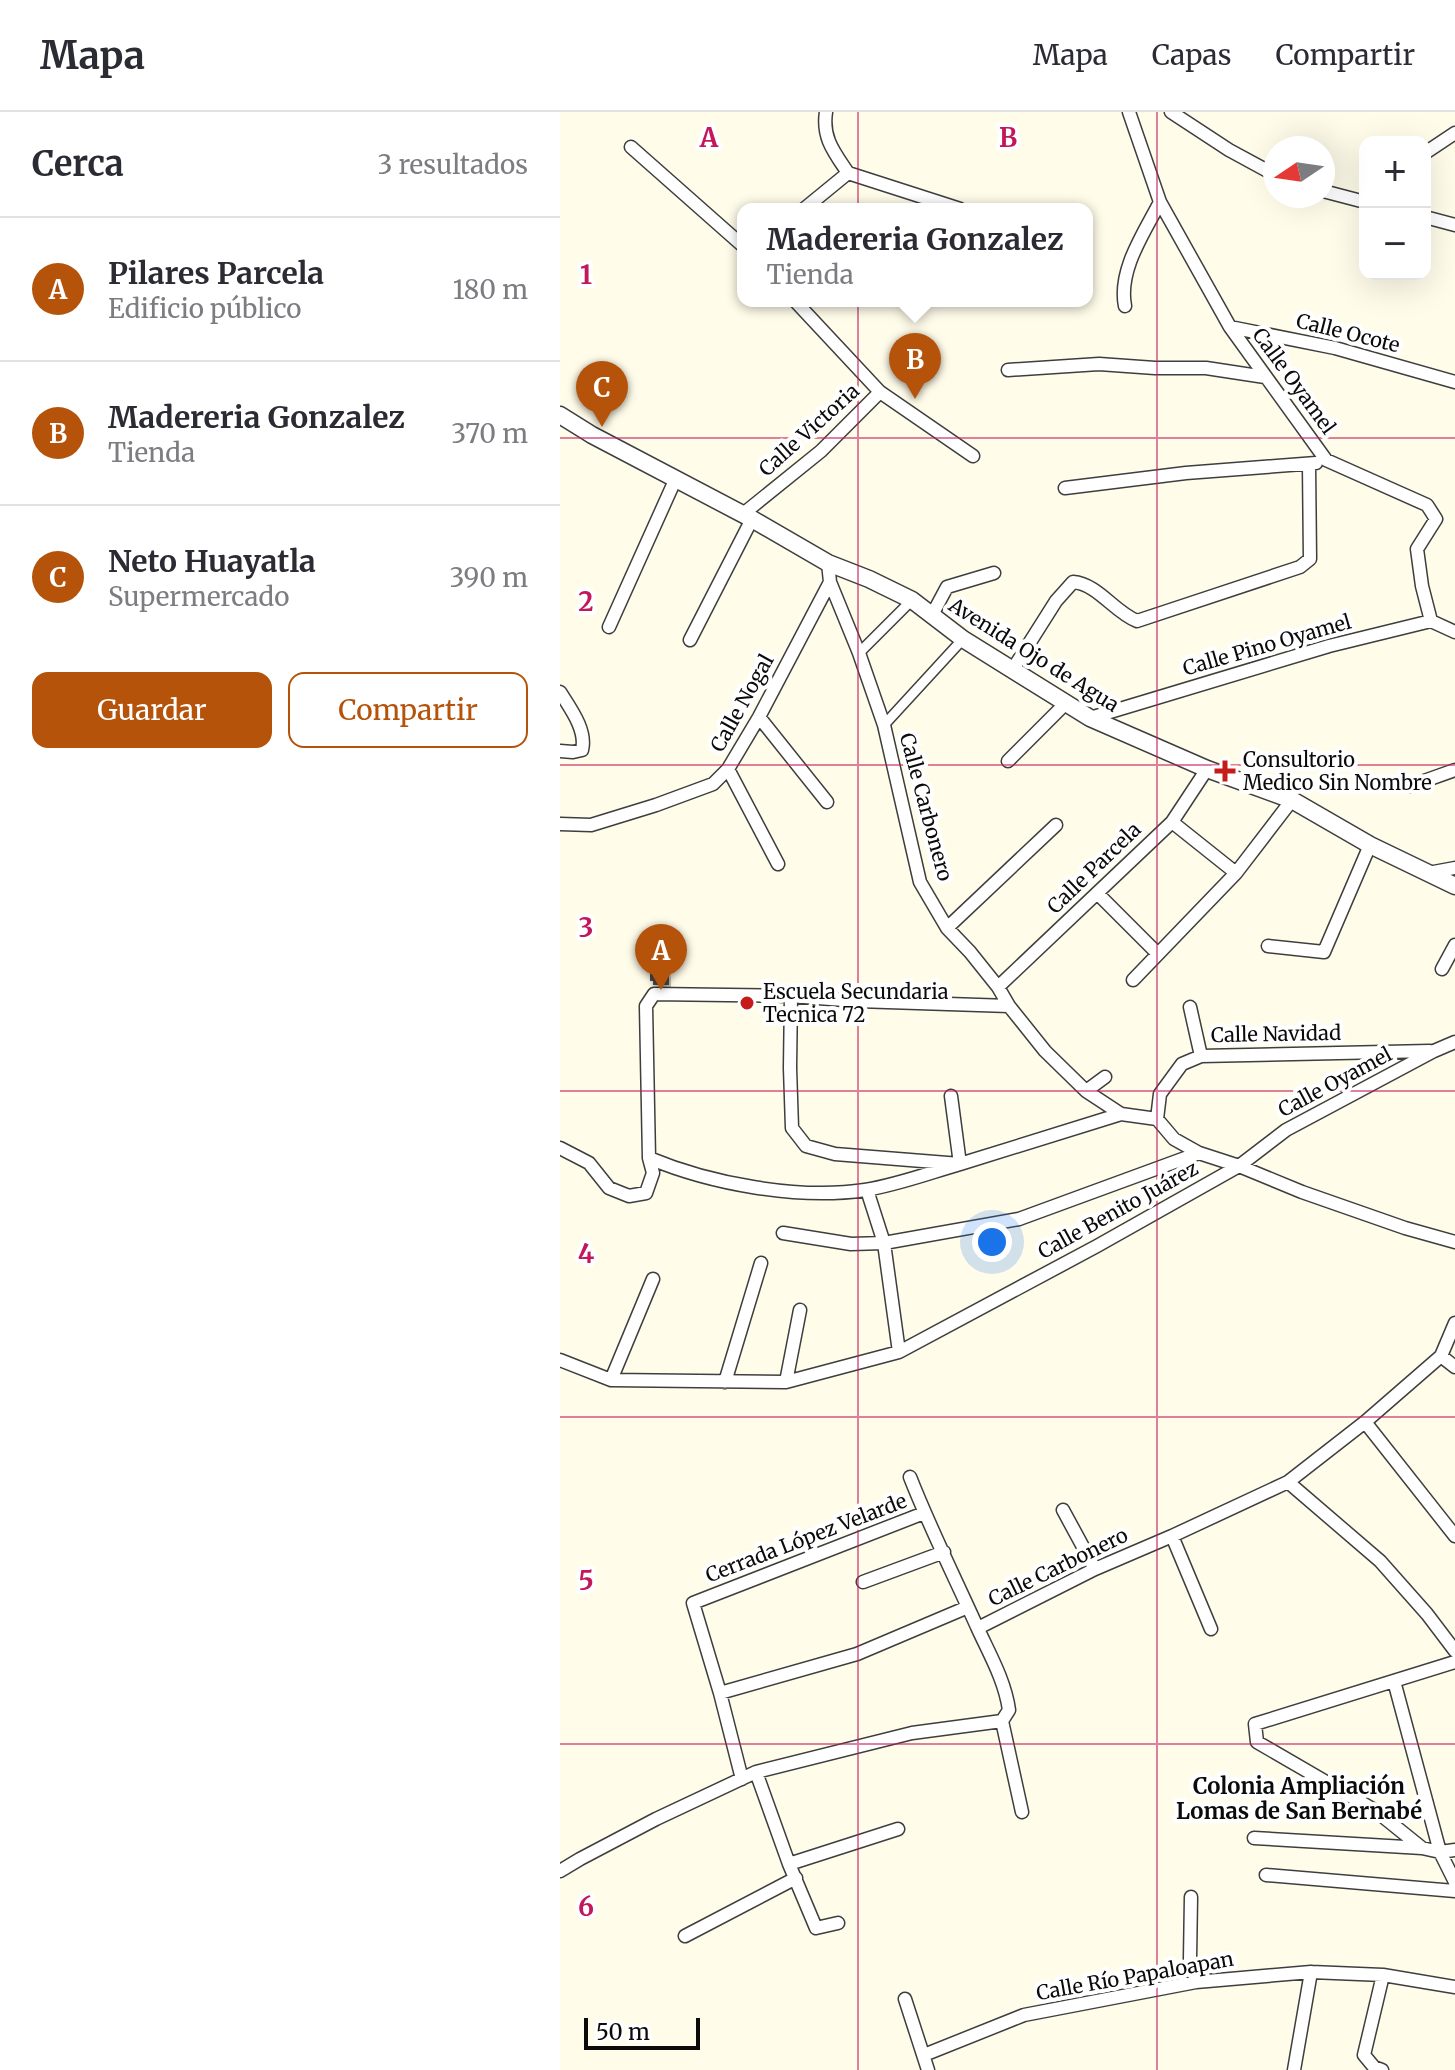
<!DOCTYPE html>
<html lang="es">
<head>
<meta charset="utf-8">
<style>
	:root { --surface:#fff; --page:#f7f7f7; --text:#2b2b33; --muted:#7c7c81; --line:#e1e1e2; --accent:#b45309 }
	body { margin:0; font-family:Merriweather,serif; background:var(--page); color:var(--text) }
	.controls { position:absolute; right:24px; top:24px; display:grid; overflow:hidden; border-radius:16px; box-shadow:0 8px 32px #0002 }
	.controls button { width:72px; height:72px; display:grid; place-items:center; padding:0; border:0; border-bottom:2px solid var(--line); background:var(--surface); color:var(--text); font:40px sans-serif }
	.compass { position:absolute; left:703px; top:24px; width:72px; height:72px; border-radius:50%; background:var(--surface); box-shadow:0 8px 32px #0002; rotate:257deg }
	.scale { position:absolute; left:24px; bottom:20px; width:116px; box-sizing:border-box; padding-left:8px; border:4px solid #0b0b0b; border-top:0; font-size:22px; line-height:28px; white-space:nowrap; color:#0b0b0b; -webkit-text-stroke:6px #fff; paint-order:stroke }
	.you { position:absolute; left:432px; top:1130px; width:28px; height:28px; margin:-20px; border:6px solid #fff; border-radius:50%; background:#1a73e8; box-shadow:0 0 0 12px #1a73e833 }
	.badge { display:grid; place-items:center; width:52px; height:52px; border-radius:50%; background:var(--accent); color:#fff; font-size:26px; font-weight:700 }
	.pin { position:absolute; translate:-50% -66px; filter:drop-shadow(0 2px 4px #0008) }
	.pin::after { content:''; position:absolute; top:42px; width:28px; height:24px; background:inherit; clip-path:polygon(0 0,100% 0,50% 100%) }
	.popup { position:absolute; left:177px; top:91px; width:356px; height:104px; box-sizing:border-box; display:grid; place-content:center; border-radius:16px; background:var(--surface); filter:drop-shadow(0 2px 6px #0005); font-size:26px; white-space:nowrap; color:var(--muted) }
	.popup b { font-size:30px; color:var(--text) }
	.popup::after { content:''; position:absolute; left:50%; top:100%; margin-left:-16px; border:16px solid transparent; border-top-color:var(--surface) }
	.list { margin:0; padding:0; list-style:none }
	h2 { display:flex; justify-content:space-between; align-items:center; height:104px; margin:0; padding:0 32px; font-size:34px }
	h2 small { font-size:26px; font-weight:400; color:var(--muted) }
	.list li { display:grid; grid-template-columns:52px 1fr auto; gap:24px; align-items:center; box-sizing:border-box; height:144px; padding:0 32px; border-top:2px solid var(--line) }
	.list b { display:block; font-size:30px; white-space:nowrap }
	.list p { margin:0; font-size:26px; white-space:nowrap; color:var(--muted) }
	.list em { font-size:26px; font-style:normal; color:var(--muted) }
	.actions { display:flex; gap:16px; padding:24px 32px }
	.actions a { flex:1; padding:18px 0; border:2px solid var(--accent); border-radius:16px; text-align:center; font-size:28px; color:var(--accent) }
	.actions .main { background:var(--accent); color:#fff }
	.map { position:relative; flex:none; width:895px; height:1958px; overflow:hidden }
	header { display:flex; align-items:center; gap:48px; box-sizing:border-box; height:112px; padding:0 40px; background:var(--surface); border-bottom:2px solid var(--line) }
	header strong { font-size:38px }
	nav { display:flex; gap:44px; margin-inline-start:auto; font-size:28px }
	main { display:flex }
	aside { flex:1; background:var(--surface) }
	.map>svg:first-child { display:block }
	.building { fill:#554d47; filter:url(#shadow) }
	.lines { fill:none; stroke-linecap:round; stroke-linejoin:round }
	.pedestrian-casing { stroke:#3e3e3e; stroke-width:12 }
	.minor-casing { stroke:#3e3e3e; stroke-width:15 }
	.tertiary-casing { stroke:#3e3e3e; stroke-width:19 }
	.pedestrian { stroke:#fff; stroke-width:9 }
	.minor { stroke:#fff; stroke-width:12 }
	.tertiary { stroke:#fff; stroke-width:16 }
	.grid { fill:none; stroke:#c2185b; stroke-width:2; stroke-opacity:0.55 }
	.poi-dot { fill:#c51b19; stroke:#fff; stroke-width:3 }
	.labels { text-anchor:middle; stroke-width:8; stroke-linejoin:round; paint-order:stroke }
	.street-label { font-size:20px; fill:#0b0b0b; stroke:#fff }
	.poi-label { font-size:20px; fill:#0b0b0b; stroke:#fff; text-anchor:start }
	.neighbourhood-label { font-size:22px; font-weight:bold; fill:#0b0b0b; stroke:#fff }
	.grid-label { font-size:26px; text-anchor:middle; font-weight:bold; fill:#c2185b; stroke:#fff; stroke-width:8; stroke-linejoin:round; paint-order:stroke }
</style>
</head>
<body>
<header>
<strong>Mapa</strong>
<nav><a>Mapa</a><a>Capas</a><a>Compartir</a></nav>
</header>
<main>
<aside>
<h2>Cerca<small>3 resultados</small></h2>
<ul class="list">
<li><span class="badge">A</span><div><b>Pilares Parcela</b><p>Edificio público</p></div><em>180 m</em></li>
<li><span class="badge">B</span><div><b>Madereria Gonzalez</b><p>Tienda</p></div><em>370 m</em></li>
<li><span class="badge">C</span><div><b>Neto Huayatla</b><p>Supermercado</p></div><em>390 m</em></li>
</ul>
<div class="actions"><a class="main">Guardar</a><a>Compartir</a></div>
</aside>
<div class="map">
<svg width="895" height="1958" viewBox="0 0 895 1958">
	<defs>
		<filter id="shadow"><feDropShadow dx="7" dy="7" stdDeviation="4" flood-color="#0004"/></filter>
	</defs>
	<rect width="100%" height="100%" fill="#fffcea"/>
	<path class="building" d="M90 857H109V873H93V869H90Z"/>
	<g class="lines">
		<g class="pedestrian-casing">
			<path id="pedestrian" d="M299 541 352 488
				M324 613 403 527"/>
		</g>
		<g class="minor-casing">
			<path id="minor" d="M266 0C262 26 274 40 288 61
				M569 0 600 90 670 215 766 348 867 393 876 407 857 437 862 474 871 509
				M611 0 669 38 715 63
				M71 35 183 134
				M865 41 895 21
				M288 61 400 97
				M763 79 805 90
				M244 97 288 61
				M865 105 895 113
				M235 189 320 280 413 344
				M565 194C558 158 584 121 600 90
				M670 215 775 236 895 270
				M448 258 539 252 595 256H646L705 265
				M505 376 626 361 756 351
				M183 402 261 339 320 280
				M268 451 270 470 299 541 324 613 360 770 387 816 410 840 438 875 449 894 485 939 526 979 561 1002 597 1007 614 1027 639 1041 679 1054 742 1080 845 1116 895 1130
				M372 503 387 475 434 461
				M49 515 116 366
				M130 528 192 407
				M453 557 496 489 513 470C538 472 554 500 577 509L740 455 750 447 749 353
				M0 580C10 596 27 618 22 638L13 640 0 639
				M199 605 267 690
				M530 606 769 534 871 509 895 520
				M448 649 506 591
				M168 657 218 752
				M850 674 895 658
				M612 710 676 761
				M0 712 31 713 96 693 153 672 168 657 199 605 270 470
				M868 761 895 756
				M537 781 598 842
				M387 816 496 713
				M708 834 764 840 810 733
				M882 857 895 833
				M573 868 676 761 732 688
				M438 875 612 710 647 657
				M231 884 230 956 232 1016 246 1034 275 1042 400 1052 561 1002
				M630 895 641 944
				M526 979 545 965
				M597 1007 600 982 622 952 641 944 870 939
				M0 1036 29 1051 49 1076 69 1084 86 1081 93 1061 89 1046 86 894 94 882 231 884 297 889 449 894
				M89 1046C151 1072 239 1088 305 1078 337 1073 369 1061 400 1052L391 984
				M307 1078 324 1131 339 1240
				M223 1121 291 1132 324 1131 459 1107 639 1041
				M881 1244 895 1255
				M0 1248 51 1268 226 1270 339 1240 537 1134 679 1054 726 1018 874 939 895 930
				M51 1268 93 1167
				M165 1270 201 1151
				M226 1270 240 1198
				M805 1310 895 1424
				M728 1370 820 1449 867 1502 895 1539
				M503 1398 535 1457
				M612 1424 651 1517
				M303 1470 384 1440
				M418 1516 535 1457 612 1424 728 1370 805 1310 881 1244 895 1211
				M834 1569 880 1740 895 1770
				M160 1581 297 1542 408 1495
				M442 1609 462 1700
				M196 1660 229 1752 256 1816 278 1811
				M182 1667 160 1581 133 1491 364 1401
				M694 1726 862 1736 880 1740 895 1738
				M862 1736 816 1699 697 1630 695 1612 895 1550
				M229 1752 338 1717
				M0 1759 20 1747 96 1707 196 1660 352 1621 442 1609 449 1598C445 1569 430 1543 418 1517 395 1466 370 1416 350 1365
				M706 1763 895 1779
				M631 1785 630 1847 636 1870
				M125 1824 236 1766
				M345 1887 368 1958
				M364 1943 464 1903 636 1870 751 1860 823 1863 895 1875
				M734 1958 751 1860
				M822 1958 814 1955 804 1943 823 1863"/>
		</g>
		<g class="tertiary-casing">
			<path id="tertiary" d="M0 303 32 323 192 407 268 451 309 467 352 488 403 527 530 606 647 657 732 688 810 733 895 774"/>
		</g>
		<use href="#pedestrian" class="pedestrian"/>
		<use href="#minor" class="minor"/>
		<use href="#tertiary" class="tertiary"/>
	</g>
	<path class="grid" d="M298 0V1958M597 0V1958M0 326H895M0 653H895M0 979H895M0 1305H895M0 1632H895"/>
	<g class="poi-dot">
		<path d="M661 647h8v8h8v8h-8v8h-8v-8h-8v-8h8z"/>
		<circle cx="187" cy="891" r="8"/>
	</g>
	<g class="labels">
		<g class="street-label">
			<text transform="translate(788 221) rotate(14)" y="7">Calle Ocote</text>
			<text transform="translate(734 269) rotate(54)" y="7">Calle Oyamel</text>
			<text transform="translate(249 318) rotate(-42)" y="7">Calle Victoria</text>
			<text transform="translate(707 533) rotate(-16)" y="7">Calle Pino Oyamel</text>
			<text transform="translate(474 543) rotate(32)" y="7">Avenida Ojo de Agua</text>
			<text transform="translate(182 591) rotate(-61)" y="7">Calle Nogal</text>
			<text transform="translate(366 695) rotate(75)" y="7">Calle Carbonero</text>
			<text transform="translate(534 756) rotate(-44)" y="7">Calle Parcela</text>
			<text transform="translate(716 922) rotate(-1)" y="7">Calle Navidad</text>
			<text transform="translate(775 970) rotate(-28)" y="7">Calle Oyamel</text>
			<text transform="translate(558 1098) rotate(-29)" y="7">Calle Benito Juárez</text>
			<text transform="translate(246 1426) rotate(-21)" y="7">Cerrada López Velarde</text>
			<text transform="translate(498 1455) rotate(-26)" y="7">Calle Carbonero</text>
			<text transform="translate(575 1864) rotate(-10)" y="7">Calle Río Papaloapan</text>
		</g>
		<g class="poi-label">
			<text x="683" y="655">Consultorio<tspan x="683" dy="23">Medico Sin Nombre</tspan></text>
			<text x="203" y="887">Escuela Secundaria<tspan x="203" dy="23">Tecnica 72</tspan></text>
		</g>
		<g class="neighbourhood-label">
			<text x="739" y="1682">Colonia Ampliación<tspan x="739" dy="25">Lomas de San Bernabé</tspan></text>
		</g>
	</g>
	<g class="grid-label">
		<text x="149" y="35">A</text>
		<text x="448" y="35">B</text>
		<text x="26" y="172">1</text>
		<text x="26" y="499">2</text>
		<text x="26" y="825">3</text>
		<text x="26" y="1151">4</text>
		<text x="26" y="1478">5</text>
		<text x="26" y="1804">6</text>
	</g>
</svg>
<div class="controls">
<button>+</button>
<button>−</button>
</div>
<svg class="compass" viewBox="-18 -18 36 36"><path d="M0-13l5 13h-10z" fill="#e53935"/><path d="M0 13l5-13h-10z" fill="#7c7c81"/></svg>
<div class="scale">50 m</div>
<div class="you"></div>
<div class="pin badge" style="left:101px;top:878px">A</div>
<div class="pin badge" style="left:355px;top:287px">B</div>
<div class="popup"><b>Madereria Gonzalez</b>Tienda</div>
<div class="pin badge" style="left:42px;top:315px">C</div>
</div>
</main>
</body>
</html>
